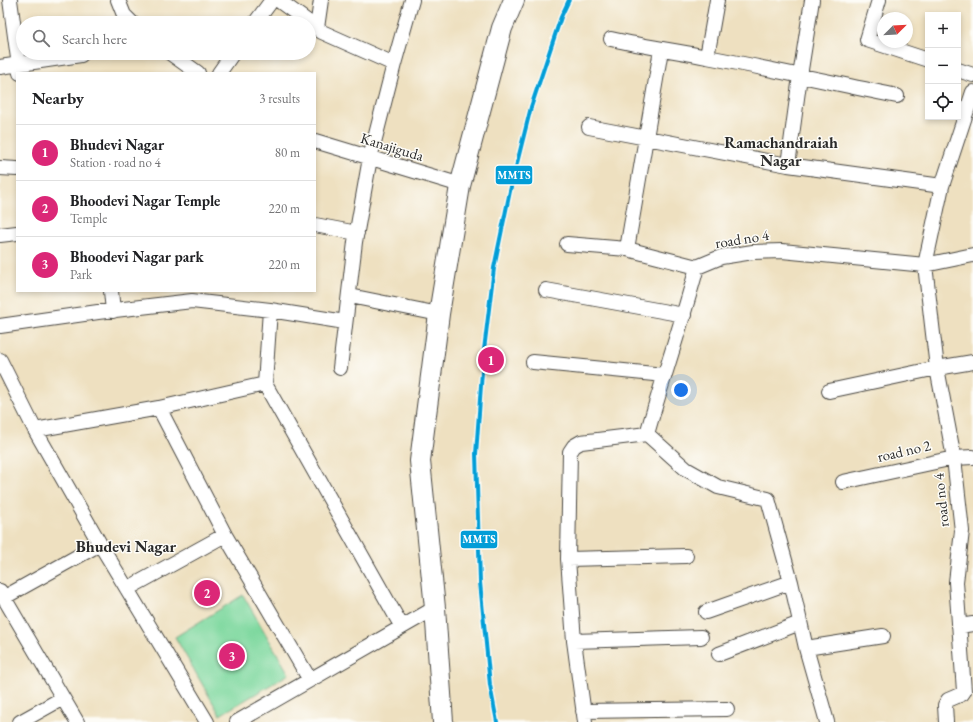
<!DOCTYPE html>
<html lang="en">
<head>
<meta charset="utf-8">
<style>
	:root { --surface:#fff; --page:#f2f2f2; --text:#202124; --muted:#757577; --line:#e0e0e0; --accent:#db2777 }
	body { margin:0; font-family:"EB Garamond",serif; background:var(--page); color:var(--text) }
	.controls { position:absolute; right:12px; top:12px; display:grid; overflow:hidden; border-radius:0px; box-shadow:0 2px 6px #0003 }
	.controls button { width:36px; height:36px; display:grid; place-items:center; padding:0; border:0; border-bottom:1px solid var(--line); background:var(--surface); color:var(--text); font:20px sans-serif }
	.compass { position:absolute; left:877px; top:12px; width:36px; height:36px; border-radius:50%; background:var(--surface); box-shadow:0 2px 6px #0003; rotate:66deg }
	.you { position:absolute; left:681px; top:390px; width:14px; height:14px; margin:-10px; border:3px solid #fff; border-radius:50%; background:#1a73e8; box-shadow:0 0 0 6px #1a73e833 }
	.badge { display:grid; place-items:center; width:26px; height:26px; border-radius:50%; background:var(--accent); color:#fff; font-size:13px; font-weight:700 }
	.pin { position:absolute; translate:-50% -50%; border:2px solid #fff; box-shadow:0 1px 4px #0006 }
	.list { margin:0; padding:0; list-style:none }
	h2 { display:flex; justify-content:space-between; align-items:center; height:52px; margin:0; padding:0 16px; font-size:17px }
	h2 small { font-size:13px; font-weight:400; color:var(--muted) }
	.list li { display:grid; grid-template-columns:26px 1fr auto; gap:12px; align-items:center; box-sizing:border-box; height:56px; padding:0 16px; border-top:1px solid var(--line) }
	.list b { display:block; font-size:15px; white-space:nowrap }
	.list p { margin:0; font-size:13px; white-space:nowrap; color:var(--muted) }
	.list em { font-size:13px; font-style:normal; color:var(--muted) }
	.icon { flex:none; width:22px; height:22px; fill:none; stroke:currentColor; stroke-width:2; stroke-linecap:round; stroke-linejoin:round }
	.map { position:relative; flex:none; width:973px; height:722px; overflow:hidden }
	.search { position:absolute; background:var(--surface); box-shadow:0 2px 6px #0003; left:16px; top:16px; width:300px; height:44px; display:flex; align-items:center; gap:10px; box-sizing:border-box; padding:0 14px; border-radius:22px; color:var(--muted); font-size:15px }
	.panel { position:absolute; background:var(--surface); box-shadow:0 2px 6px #0003; left:16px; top:72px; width:300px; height:220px; border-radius:0px }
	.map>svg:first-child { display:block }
	.green { fill:#7ed89f; stroke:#548265 }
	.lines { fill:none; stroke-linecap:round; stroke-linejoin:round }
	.street-casing { stroke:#484641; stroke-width:16 }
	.secondary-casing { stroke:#484641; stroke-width:22 }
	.street { stroke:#fff; stroke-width:14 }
	.secondary { stroke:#fff; stroke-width:20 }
	.rail-1-casing { stroke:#fdfcf7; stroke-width:7 }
	.rail-1 { stroke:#029dd7; stroke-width:4 }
	.labels { text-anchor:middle; stroke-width:3; stroke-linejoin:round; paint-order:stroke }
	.street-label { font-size:15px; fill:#2b2b2b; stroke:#fdfcf7 }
	.neighbourhood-label { font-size:16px; font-weight:bold; fill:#2b2b2b; stroke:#fdfcf7 }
	.line-badge { stroke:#fdfcf7; stroke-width:1.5 }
	.badge-label { font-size:11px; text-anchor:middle; font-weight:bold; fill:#fff }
</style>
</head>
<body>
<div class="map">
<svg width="973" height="722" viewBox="0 0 973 722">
	<rect width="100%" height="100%" fill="#fdfcf7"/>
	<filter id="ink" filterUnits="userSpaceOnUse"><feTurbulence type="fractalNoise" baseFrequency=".025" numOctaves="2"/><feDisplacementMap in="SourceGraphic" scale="8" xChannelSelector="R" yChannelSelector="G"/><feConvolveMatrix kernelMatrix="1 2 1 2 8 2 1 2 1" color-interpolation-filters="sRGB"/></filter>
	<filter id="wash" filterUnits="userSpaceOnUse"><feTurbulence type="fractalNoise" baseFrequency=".012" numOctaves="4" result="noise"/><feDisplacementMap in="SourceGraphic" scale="16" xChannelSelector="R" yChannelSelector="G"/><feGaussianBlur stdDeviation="0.9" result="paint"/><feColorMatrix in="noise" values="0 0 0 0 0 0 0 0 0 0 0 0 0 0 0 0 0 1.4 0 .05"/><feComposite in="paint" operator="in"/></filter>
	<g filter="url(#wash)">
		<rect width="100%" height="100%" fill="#eee0c0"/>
		<path class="green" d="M243 595 289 674 220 715 175 637Z"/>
	</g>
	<g filter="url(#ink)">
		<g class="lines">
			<g class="street-casing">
				<path id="street" d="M10 0 20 73
					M118 0 124 15 132 23
					M278 0 322 32 394 64 370 158 355 242 340 368
					M879 0 867 40 928 60
					M255 23 272 0
					M317 28 321 0
					M611 39C643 46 675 51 707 57 771 69 834 83 897 96
					M170 53 198 73
					M707 57 717 0
					M394 64 412 0
					M0 67 81 55
					M958 70 973 75
					M219 73 233 53
					M589 127 788 165 942 186
					M315 141 451 182 460 186
					M788 165 800 76 812 0
					M0 168 17 169
					M315 225 357 233
					M0 235 17 233
					M567 244 627 249 697 267 721 257 753 252 782 251 925 265 973 255
					M627 249 661 50
					M546 290 684 315
					M111 291 113 311
					M350 296 439 314
					M0 326 98 312 192 301 270 310 345 322
					M0 360 35 430 100 544 207 722
					M533 362 664 375
					M265 384 402 627
					M829 391 937 368 973 362
					M159 408 225 535 310 680
					M35 430 159 408 265 384 270 310
					M647 434 686 469 718 487 768 499 791 582 806 648 827 722
					M843 482 954 458 973 457
					M568 559 686 556
					M127 589 225 535
					M0 591 77 722
					M3 598 100 544
					M706 612 791 582
					M959 626 973 624
					M574 641 701 637
					M806 648 883 636
					M719 654 800 623
					M583 711 727 709
					M20 722 63 698
					M237 722 435 608
					M585 722 574 641 568 559 570 452 574 446 581 442 647 434C663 378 682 323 697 267
					M946 722 945 705 948 700 962 694 964 691 956 582 962 531 954 458 937 368 925 265 942 186 973 92"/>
			</g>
			<g class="secondary-casing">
				<path id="secondary" d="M443 722 435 608 420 461 439 314 460 186 502 28 514 0"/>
			</g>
			<use href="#street" class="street"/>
			<use href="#secondary" class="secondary"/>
			<g class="rail-1-casing">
				<path id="rail-1" d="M497 722 490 685 480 582 476 454 483 358 494 268 510 191 531 107 561 17 569 0"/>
			</g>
			<use href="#rail-1" class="rail-1"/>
		</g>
	</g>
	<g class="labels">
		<g class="street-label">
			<text transform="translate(392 147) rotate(17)" y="5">Kanajiguda</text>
			<text transform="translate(742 239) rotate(-9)" y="5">road no 4</text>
			<text transform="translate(904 451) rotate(-13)" y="5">road no 2</text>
			<text transform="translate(941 500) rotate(-96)" y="5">road no 4</text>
		</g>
		<g class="neighbourhood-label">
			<text x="781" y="148">Ramachandraiah<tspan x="781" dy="18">Nagar</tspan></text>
			<text x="126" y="552">Bhudevi Nagar</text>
		</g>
	</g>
	<g class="line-badge">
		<rect x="495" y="165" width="38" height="20" rx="4" fill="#029dd7"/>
		<rect x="460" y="530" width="38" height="19" rx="4" fill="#029dd7"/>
	</g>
	<g class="badge-label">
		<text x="514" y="179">MMTS</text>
		<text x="479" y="543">MMTS</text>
	</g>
</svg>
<div class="controls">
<button>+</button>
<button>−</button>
<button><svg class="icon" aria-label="locate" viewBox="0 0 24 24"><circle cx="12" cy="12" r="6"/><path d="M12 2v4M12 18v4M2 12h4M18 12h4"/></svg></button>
</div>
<svg class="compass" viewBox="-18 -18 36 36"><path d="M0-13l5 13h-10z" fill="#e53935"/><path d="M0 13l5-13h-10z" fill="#757577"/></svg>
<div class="you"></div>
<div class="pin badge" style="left:491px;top:360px">1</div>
<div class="pin badge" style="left:207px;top:593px">2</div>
<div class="pin badge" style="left:232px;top:656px">3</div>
<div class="search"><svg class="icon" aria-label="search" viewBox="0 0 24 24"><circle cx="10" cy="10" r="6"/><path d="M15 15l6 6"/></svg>Search here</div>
<section class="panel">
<h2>Nearby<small>3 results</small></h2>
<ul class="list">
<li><span class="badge">1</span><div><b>Bhudevi Nagar</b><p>Station · road no 4</p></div><em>80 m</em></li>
<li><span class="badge">2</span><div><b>Bhoodevi Nagar Temple</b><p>Temple</p></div><em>220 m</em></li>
<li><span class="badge">3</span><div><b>Bhoodevi Nagar park</b><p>Park</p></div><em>220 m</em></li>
</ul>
</section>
</div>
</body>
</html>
